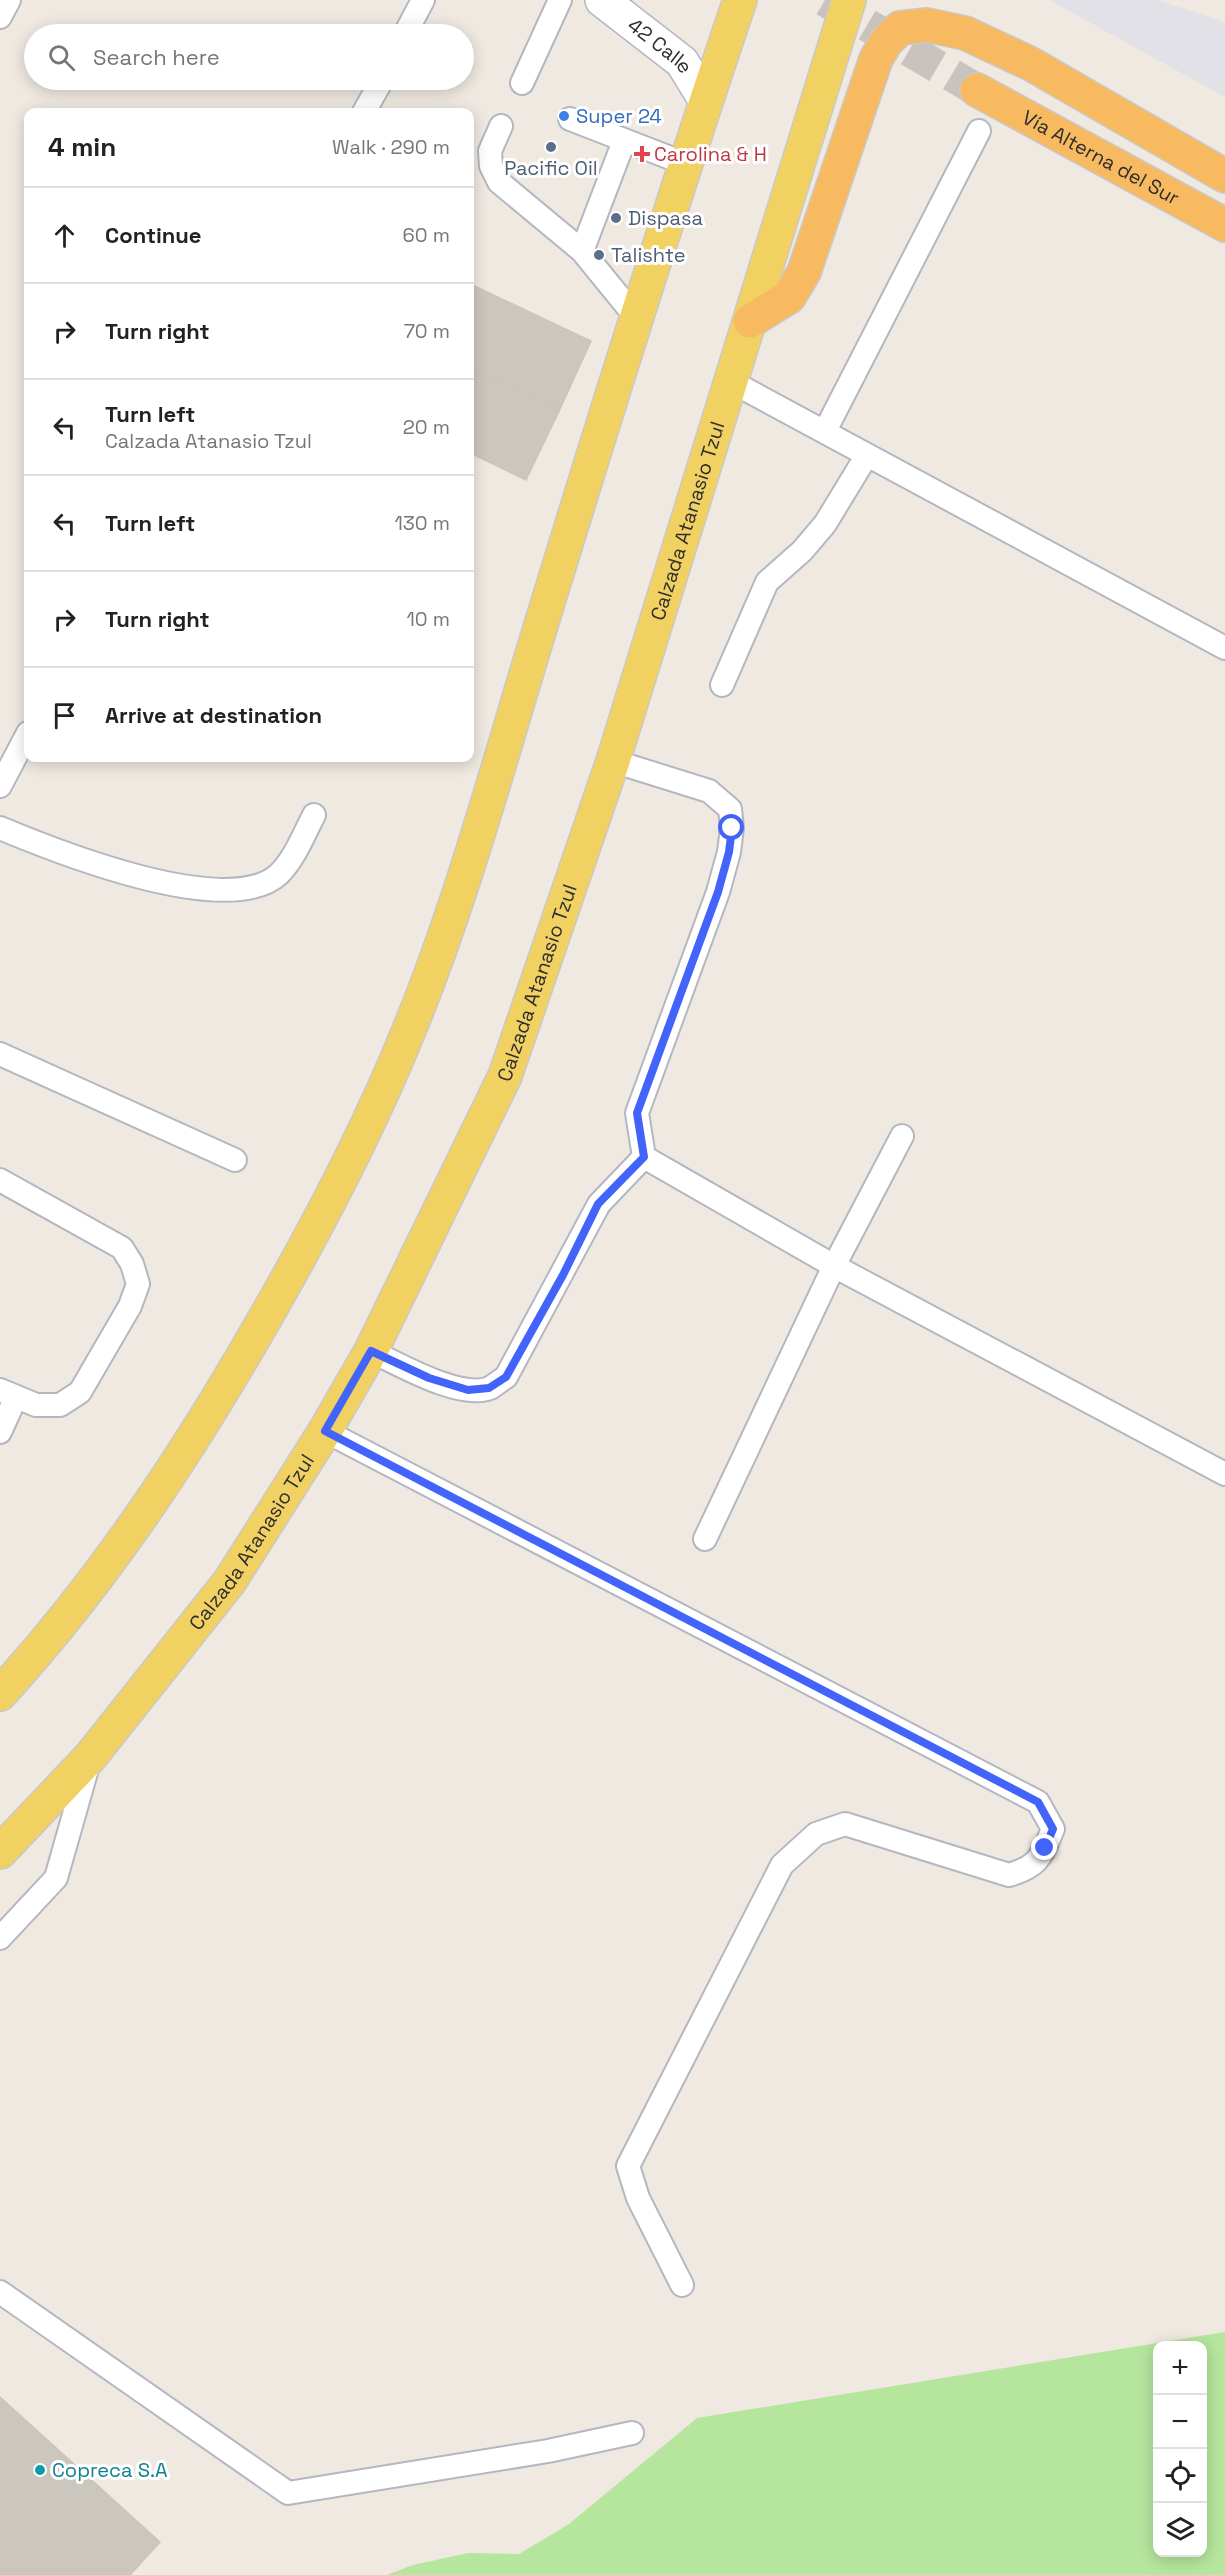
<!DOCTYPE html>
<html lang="en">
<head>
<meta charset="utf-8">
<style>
	:root { --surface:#fff; --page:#f2f2f2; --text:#222; --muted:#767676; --line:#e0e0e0 }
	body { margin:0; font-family:"Space Grotesk",sans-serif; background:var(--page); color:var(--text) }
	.controls { position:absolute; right:18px; bottom:18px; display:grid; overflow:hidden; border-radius:12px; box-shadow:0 3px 15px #0003 }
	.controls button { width:54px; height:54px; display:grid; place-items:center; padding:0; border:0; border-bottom:2px solid var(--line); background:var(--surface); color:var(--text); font:30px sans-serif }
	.stop { position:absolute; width:18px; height:18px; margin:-14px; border:4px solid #4264fb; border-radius:50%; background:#fff }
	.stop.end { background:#4264fb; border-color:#fff; box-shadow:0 2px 6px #0008 }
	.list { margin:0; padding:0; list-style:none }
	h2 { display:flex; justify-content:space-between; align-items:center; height:78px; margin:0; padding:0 24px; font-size:26px }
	h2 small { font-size:20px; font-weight:400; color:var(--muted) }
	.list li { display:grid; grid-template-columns:39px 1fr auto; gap:18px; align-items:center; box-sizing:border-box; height:96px; padding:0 24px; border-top:2px solid var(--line) }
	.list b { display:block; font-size:22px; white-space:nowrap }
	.list p { margin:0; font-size:20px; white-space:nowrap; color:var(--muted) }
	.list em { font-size:20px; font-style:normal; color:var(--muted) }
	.icon { flex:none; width:33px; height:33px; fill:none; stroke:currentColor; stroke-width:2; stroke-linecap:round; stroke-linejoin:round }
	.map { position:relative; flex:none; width:1225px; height:2575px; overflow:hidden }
	.search { position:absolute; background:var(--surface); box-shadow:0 3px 15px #0003; left:24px; top:24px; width:450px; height:66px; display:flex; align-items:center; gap:15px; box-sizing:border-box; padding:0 21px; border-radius:33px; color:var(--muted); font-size:22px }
	.panel { position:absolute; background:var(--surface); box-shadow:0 3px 15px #0003; left:24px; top:108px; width:450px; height:654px; border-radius:12px }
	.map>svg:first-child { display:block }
	.industrial { fill:#e3e1e8 }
	.green { fill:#b6e59e; fill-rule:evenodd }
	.building { fill:#cbc7bf; stroke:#cbc5ba; stroke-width:1.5 }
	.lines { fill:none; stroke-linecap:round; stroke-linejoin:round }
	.trunk-tunnel { stroke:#c8c4bd; stroke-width:33; stroke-dasharray:33 16; stroke-linecap:butt }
	.service-casing { stroke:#b4b7c1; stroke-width:26 }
	.tertiary-casing { stroke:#b4b7c1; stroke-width:36 }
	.primary-casing { stroke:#c9c9c9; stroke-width:36 }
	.trunk-casing { stroke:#c9c9c9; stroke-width:36 }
	.service { stroke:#fff; stroke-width:22 }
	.tertiary { stroke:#fff; stroke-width:33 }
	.primary { stroke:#f2d163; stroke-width:33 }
	.trunk { stroke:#f8ba60; stroke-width:33 }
	.route { stroke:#4264fb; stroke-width:8 }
	.shop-dot { fill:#3f7fe0; stroke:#fff; stroke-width:2 }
	.service-dot { fill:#5c6f8a; stroke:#fff; stroke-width:2 }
	.health-dot { fill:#e0444e; stroke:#fff; stroke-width:2 }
	.culture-dot { fill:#0f9aa8; stroke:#fff; stroke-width:2 }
	.labels { text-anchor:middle; stroke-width:6; stroke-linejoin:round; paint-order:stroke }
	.street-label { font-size:20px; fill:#2e2e2e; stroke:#fff }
	.shop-label { font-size:20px; fill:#366cbe; stroke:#fff; text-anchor:start }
	.health-label { font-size:20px; fill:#be3a42; stroke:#fff; text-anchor:start }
	.service-label { font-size:20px; fill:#4e5e75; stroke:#fff; text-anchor:start }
	.culture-label { font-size:20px; fill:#0d838f; stroke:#fff; text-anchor:start }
</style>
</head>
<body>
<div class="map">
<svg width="1225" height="2575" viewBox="0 0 1225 2575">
	<rect width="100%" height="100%" fill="#efe9e1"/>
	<path class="industrial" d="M1049 0H1157L1225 22V97Z"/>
	<path class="green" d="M1225 2332V2575H387L413 2565 468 2553 519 2554 569 2524 697 2418ZM1158 2346H1202V2552H1158Z"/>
	<path class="building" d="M470 284 591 341 560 409 470 366Z
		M470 366 560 409 526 480 470 453Z
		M0 2397 160 2542 130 2575H0Z"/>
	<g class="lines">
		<path class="trunk-tunnel" d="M825 0 977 90"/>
		<g class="service-casing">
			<path id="service" d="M0 17 9 0
				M405 34 423 0
				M522 83 560 0
				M364 112 382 80
				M570 119 686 164
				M501 126 490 151 491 166 499 182 582 251 635 316
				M582 251 624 141
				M732 382 1225 648
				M825 431 979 131
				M722 685 767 582 802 551 825 524 867 455
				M0 786 28 733
				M0 828C55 851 229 921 279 874 295 858 304 834 314 815
				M0 1054 235 1160
				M644 1157 834 1266 1225 1474
				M0 1180 122 1248 132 1264 138 1284 130 1306 80 1392 60 1405H36L0 1390
				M371 1351C399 1364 460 1400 490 1388 495 1385 501 1380 506 1377L599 1204 644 1157 637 1113 718 892 729 852 732 828 730 809 709 791 613 761
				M325 1431 1038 1802 1053 1829C1041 1857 1039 1866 1009 1875L845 1824 816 1834 782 1865 628 2166 638 2198 682 2285
				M0 1432 16 1397
				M705 1539 834 1266 902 1136
				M0 1938 56 1878 89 1762
				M0 2292 288 2493 548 2451 632 2433"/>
		</g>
		<g class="tertiary-casing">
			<g id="tertiary">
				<path id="s1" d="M602 0 682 62 706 101"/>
			</g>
		</g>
		<g class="primary-casing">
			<g id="primary">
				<path d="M0 1694C104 1580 188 1453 264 1320 317 1228 367 1133 407 1035 462 902 499 762 541 625 605 416 670 207 740 0"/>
				<path id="s2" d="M0 1852 91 1756 230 1581 325 1431 371 1351 505 1076 613 761 849 0"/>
			</g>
		</g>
		<g class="trunk-casing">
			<g id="trunk">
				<path id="s3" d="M977 90 1225 225"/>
				<path d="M750 321 789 297 804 272 876 59 886 42 900 28 927 25 965 33 1031 64 1225 176"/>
			</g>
		</g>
		<use href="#service" class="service"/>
		<use href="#tertiary" class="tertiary"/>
		<use href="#primary" class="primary"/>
		<use href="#trunk" class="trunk"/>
	</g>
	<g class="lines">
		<path class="route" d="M732 828 729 852 718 892 637 1113 644 1157 598 1204 563 1275 506 1377 489 1388 468 1390 429 1378 371 1351 325 1431 1038 1802 1053 1829 1045 1848"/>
	</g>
	<circle class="shop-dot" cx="564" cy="116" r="6"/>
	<g class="service-dot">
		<circle cx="551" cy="147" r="6"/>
		<circle cx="616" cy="218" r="6"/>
		<circle cx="599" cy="255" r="6"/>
	</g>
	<path class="health-dot" d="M639 145h6v6h6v6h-6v6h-6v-6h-6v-6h6z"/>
	<circle class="culture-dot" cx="40" cy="2470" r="6"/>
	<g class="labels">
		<g class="street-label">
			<text dy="7" stroke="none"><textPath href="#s1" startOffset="74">42 Calle</textPath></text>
			<text dy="7" stroke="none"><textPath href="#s3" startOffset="141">Vía Alterna del Sur</textPath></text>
			<text dy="7" stroke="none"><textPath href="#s2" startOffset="1516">Calzada Atanasio Tzul</textPath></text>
			<text dy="7" stroke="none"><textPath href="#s2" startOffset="1030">Calzada Atanasio Tzul</textPath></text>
			<text dy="7" stroke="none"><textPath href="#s2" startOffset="400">Calzada Atanasio Tzul</textPath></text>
		</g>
		<g class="shop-label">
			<text x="576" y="123">Super 24</text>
		</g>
		<g class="health-label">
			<text x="654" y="161">Carolina &amp; H</text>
		</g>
		<g class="service-label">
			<text x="551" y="175" text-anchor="middle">Pacific Oil</text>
			<text x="628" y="225">Dispasa</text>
			<text x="611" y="262">Talishte</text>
		</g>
		<g class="culture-label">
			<text x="52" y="2477">Copreca S.A</text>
		</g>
	</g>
</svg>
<div class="controls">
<button>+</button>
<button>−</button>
<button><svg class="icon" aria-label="locate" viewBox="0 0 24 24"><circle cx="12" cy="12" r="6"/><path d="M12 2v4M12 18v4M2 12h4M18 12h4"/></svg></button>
<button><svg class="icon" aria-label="layers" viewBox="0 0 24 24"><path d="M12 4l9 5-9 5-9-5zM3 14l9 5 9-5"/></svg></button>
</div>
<div class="stop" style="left:732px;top:828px"></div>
<div class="stop end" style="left:1045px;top:1848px"></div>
<div class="search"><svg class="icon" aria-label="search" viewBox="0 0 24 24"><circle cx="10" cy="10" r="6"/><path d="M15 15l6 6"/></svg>Search here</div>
<section class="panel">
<h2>4 min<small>Walk · 290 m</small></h2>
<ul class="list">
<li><svg class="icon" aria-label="ahead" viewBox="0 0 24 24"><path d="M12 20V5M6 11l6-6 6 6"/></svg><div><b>Continue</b></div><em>60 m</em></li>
<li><svg class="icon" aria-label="right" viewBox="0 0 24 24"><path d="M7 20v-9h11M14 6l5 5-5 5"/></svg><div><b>Turn right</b></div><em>70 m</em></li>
<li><svg class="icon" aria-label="left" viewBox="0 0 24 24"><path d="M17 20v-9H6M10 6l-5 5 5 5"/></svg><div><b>Turn left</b><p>Calzada Atanasio Tzul</p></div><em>20 m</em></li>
<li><svg class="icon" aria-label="left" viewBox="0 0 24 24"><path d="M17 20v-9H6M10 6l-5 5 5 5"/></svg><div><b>Turn left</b></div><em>130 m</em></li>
<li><svg class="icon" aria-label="right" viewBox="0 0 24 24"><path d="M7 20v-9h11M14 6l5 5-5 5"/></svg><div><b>Turn right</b></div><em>10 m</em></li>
<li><svg class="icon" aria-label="arrive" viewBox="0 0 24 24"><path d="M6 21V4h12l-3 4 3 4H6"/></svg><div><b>Arrive at destination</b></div></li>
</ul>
</section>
</div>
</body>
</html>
